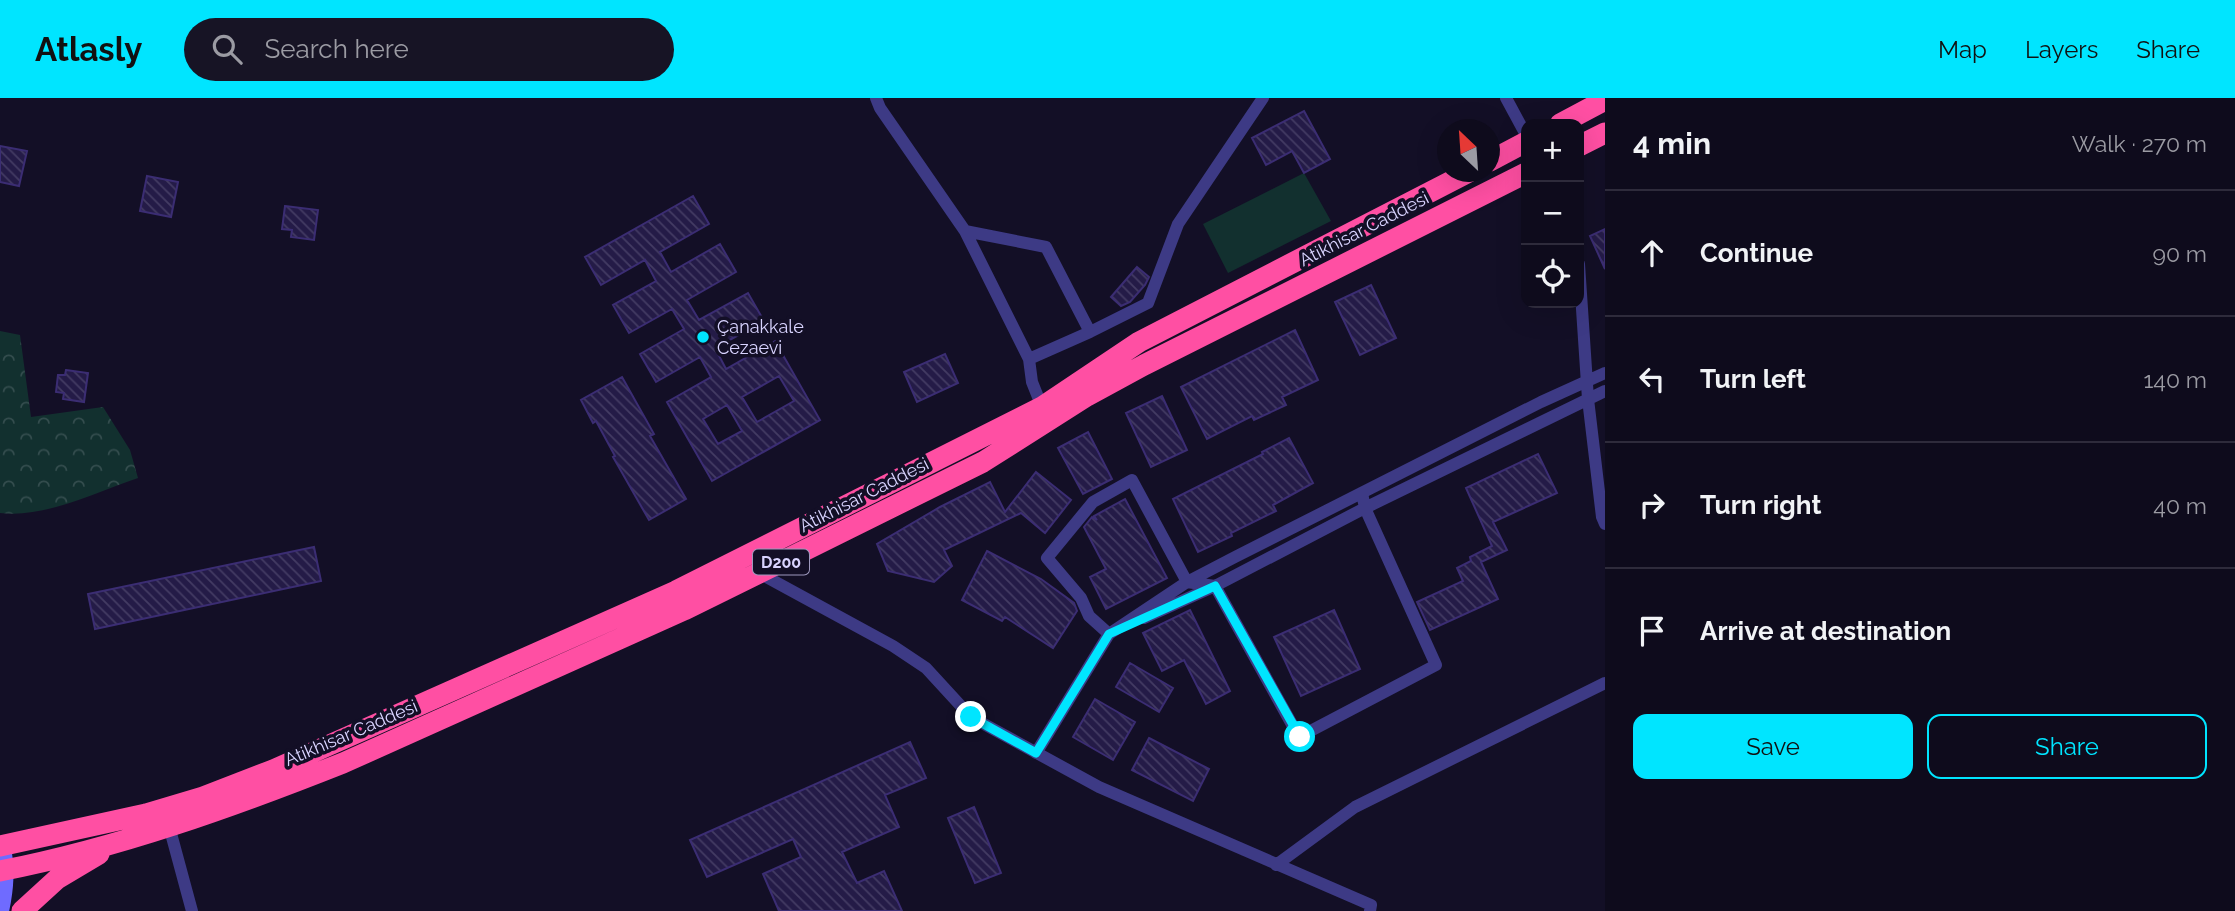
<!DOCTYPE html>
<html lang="en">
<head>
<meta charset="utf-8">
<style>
	:root { --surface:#0e0b1c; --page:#171425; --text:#f1f3f6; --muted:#9b9ba3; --line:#2e2b3b; --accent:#00e5ff }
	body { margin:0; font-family:Raleway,sans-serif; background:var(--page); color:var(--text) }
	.controls { position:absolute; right:21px; top:21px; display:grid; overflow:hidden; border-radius:14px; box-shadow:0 7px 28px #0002 }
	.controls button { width:63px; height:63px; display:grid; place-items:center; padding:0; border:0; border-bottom:2px solid var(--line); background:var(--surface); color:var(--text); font:35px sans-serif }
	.compass { position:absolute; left:1437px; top:21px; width:63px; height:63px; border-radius:50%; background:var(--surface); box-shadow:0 7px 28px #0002; rotate:335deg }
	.stop { position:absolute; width:21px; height:21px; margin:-16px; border:5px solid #00e5ff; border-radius:50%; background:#fff }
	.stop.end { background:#00e5ff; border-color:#fff; box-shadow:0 2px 7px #0008 }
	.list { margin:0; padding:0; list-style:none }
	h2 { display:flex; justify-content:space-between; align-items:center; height:91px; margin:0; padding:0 28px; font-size:30px }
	h2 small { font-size:23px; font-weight:400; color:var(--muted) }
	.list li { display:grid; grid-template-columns:46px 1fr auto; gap:21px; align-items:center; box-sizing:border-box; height:126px; padding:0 28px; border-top:2px solid var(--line) }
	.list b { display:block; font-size:26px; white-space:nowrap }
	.list em { font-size:23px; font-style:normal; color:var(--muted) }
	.actions { display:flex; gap:14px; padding:21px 28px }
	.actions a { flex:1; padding:16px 0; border:2px solid var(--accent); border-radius:14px; text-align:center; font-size:24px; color:var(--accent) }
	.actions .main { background:var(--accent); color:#111 }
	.icon { flex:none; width:38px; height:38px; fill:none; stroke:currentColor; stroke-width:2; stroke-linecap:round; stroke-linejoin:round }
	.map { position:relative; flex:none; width:1605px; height:813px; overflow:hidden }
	header { display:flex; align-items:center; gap:42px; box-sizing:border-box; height:98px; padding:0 35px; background:var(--accent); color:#111 }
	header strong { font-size:33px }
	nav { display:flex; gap:38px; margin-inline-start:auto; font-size:24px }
	.search { width:490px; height:63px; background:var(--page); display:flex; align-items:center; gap:18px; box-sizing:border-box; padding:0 24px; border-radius:38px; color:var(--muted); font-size:26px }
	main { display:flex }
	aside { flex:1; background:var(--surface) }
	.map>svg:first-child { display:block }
	.forest { fill:url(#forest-crowns) }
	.pitch { fill:#12302f }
	.building { fill:url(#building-back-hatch); stroke:#3b2d73; stroke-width:2; fill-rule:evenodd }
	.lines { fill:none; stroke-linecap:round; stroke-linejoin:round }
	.street { stroke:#3d3a85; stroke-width:12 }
	.secondary { stroke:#6f6bff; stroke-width:16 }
	.highway { stroke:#ff4fa3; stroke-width:21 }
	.route { stroke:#00e5ff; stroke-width:9 }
	.poi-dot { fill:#00e5ff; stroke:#130f26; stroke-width:2.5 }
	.labels { text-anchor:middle; stroke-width:7; stroke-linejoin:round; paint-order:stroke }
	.shield { fill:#130f26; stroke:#9e99be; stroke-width:2 }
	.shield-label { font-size:16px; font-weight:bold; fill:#d9d4ff }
	.street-label { font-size:18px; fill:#d9d4ff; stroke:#130f26 }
	.poi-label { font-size:18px; fill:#d9d4ff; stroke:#130f26; text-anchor:start }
</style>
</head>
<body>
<header>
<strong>Atlasly</strong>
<div class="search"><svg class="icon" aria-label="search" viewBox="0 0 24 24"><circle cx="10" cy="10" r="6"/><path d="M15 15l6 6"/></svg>Search here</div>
<nav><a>Map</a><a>Layers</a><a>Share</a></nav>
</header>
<main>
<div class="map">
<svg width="1605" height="813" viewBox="0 0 1605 813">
	<defs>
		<pattern id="forest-crowns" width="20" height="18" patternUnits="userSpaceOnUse" patternTransform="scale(1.75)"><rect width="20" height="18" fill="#12302f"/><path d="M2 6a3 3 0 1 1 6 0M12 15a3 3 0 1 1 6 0" fill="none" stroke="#344d4e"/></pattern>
		<pattern id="building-back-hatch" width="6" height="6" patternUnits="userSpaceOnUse" patternTransform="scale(1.75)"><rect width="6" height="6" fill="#241b47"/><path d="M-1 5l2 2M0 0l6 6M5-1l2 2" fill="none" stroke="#433b63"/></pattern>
	</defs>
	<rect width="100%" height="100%" fill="#130f26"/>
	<path class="forest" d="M0 233 20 237 31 319 103 309 130 352 138 380C94 395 46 420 0 415Z"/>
	<path class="pitch" d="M1304 75 1331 123 1228 175 1203 126Z"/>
	<path class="building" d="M1304 13 1330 61 1304 75 1292 53 1266 67 1252 40Z
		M0 48 27 53 19 88 0 84Z
		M147 78 178 84 171 119 140 113Z
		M693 98 709 126 660 154 671 174 720 146 736 174 687 202 699 222 748 195 764 223 715 250 726 271 775 243 820 322 712 383 667 304 711 279 700 259 656 284 640 256 684 231 672 211 629 235 613 207 656 183 645 162 601 187 585 159ZM779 278 794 303 757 324 742 299ZM727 307 742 333 718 346 703 321Z
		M285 108 318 112 314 142 291 139 292 132 282 131Z
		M1605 131V171L1590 138Z
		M1137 169 1149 179 1145 187 1130 204 1121 208 1111 199Z
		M1371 187 1396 240 1360 257 1335 204Z
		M1295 232 1318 282 1282 299 1286 307 1254 322 1252 318 1207 341 1181 289Z
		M945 256 958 285 917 304 904 274Z
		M66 272 88 275 84 304 63 301 64 295 56 294 58 277H65Z
		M622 279 654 336 650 338 686 401 649 422 613 359 615 358 596 323 593 325 581 302Z
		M1162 298 1187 352 1151 369 1126 315Z
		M1088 334 1112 381 1083 396 1058 350Z
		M1289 340 1313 385 1273 407 1276 413 1231 435 1232 438 1198 454 1173 401 1263 356 1262 354Z
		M1538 356 1557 395 1493 424 1507 452 1481 464 1498 501 1430 532 1417 504 1463 483 1457 470 1471 463 1470 459 1492 448 1466 390Z
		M1036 374 1071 402 1045 435 1021 415 944 452 952 468 934 484 888 473 877 446 940 409 990 384 1005 414Z
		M1125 401 1167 480 1106 511 1090 479 1106 471 1084 429 1092 419 1097 422 1094 418Z
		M314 449 321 483 95 531 88 496Z
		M987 453 1041 481 1074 505 1077 513 1053 550 1005 519 1002 523 962 502Z
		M1190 512 1230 593 1206 606 1184 562 1162 573 1143 535Z
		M1334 512 1360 571 1301 598 1274 539Z
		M1130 565 1173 590 1159 614 1116 589Z
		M1095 601 1135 624 1113 662 1073 639Z
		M1149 640 1209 671 1193 703 1132 672Z
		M910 644 926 680 885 697 899 729 842 754 857 785 884 773 902 813H779L763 776 801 759 793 741 707 779 690 742Z
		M974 709 1001 775 975 785 948 720Z"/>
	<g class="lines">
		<path class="street" d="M876 0 880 10 965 133 1029 261
			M1506 0 1526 37
			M965 133 1046 149 1090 234 1029 261 1032 284 1042 309
			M1579 166 1588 301 1602 419 1605 426
			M1090 234 1148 205 1178 126 1263 0
			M759 475 893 548 926 570 971 619 1099 689 1371 807 1370 813
			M1144 520 1215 488 1365 410 1605 293
			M1109 536 1089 518 1081 500 1047 460 1093 404 1132 382 1187 484 1215 488 1299 639 1436 567 1365 410 1362 395
			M1036 655 1109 536 1187 484 1235 459 1541 304 1605 275
			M169 728 192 813
			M1276 767 1355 709 1605 585"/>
		<path class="secondary" d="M1 813C6 790 7 772 3 748"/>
		<path class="highway" d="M1560 26 1605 2
			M1579 48 1605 35
			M1490 63 1526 44
			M0 748 146 716 203 699 273 672 676 493 1042 309 1139 244 1469 74
			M0 773C118 750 232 709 343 665L684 512 759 475 983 364 1087 298 1144 267 1526 75
			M22 813 57 781 99 756"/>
	</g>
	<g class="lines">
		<path class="route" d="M971 619 1036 655 1109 536 1215 488 1300 639"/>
	</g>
	<circle class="poi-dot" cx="703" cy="239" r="7"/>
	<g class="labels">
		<rect class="shield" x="753" y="451.5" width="56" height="25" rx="5"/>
		<g class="shield-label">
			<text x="781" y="470">D200</text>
		</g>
		<g class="street-label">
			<text transform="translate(1364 131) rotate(-27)" y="6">Atikhisar Caddesi</text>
			<text transform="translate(864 397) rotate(-27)" y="6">Atikhisar Caddesi</text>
			<text transform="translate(351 635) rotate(-23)" y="6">Atikhisar Caddesi</text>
		</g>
		<g class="poi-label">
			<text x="717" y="235">Çanakkale<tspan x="717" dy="21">Cezaevi</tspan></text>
		</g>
	</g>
</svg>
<div class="controls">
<button>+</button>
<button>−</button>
<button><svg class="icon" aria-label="locate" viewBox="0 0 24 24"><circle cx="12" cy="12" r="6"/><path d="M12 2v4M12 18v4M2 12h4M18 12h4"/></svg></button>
</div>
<svg class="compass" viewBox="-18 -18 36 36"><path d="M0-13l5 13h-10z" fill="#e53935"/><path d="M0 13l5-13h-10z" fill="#9b9ba3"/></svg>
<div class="stop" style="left:1300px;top:639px"></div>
<div class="stop end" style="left:971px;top:619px"></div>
</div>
<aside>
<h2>4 min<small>Walk · 270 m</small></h2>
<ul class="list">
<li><svg class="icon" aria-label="ahead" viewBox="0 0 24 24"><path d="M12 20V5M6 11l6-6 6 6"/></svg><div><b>Continue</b></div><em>90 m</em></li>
<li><svg class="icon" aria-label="left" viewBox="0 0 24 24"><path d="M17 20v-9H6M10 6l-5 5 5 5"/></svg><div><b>Turn left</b></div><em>140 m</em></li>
<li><svg class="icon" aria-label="right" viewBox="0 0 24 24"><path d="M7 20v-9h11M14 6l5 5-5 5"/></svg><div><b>Turn right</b></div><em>40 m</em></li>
<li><svg class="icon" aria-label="arrive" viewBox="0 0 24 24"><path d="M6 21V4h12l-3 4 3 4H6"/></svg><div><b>Arrive at destination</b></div></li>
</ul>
<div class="actions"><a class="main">Save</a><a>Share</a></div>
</aside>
</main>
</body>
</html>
